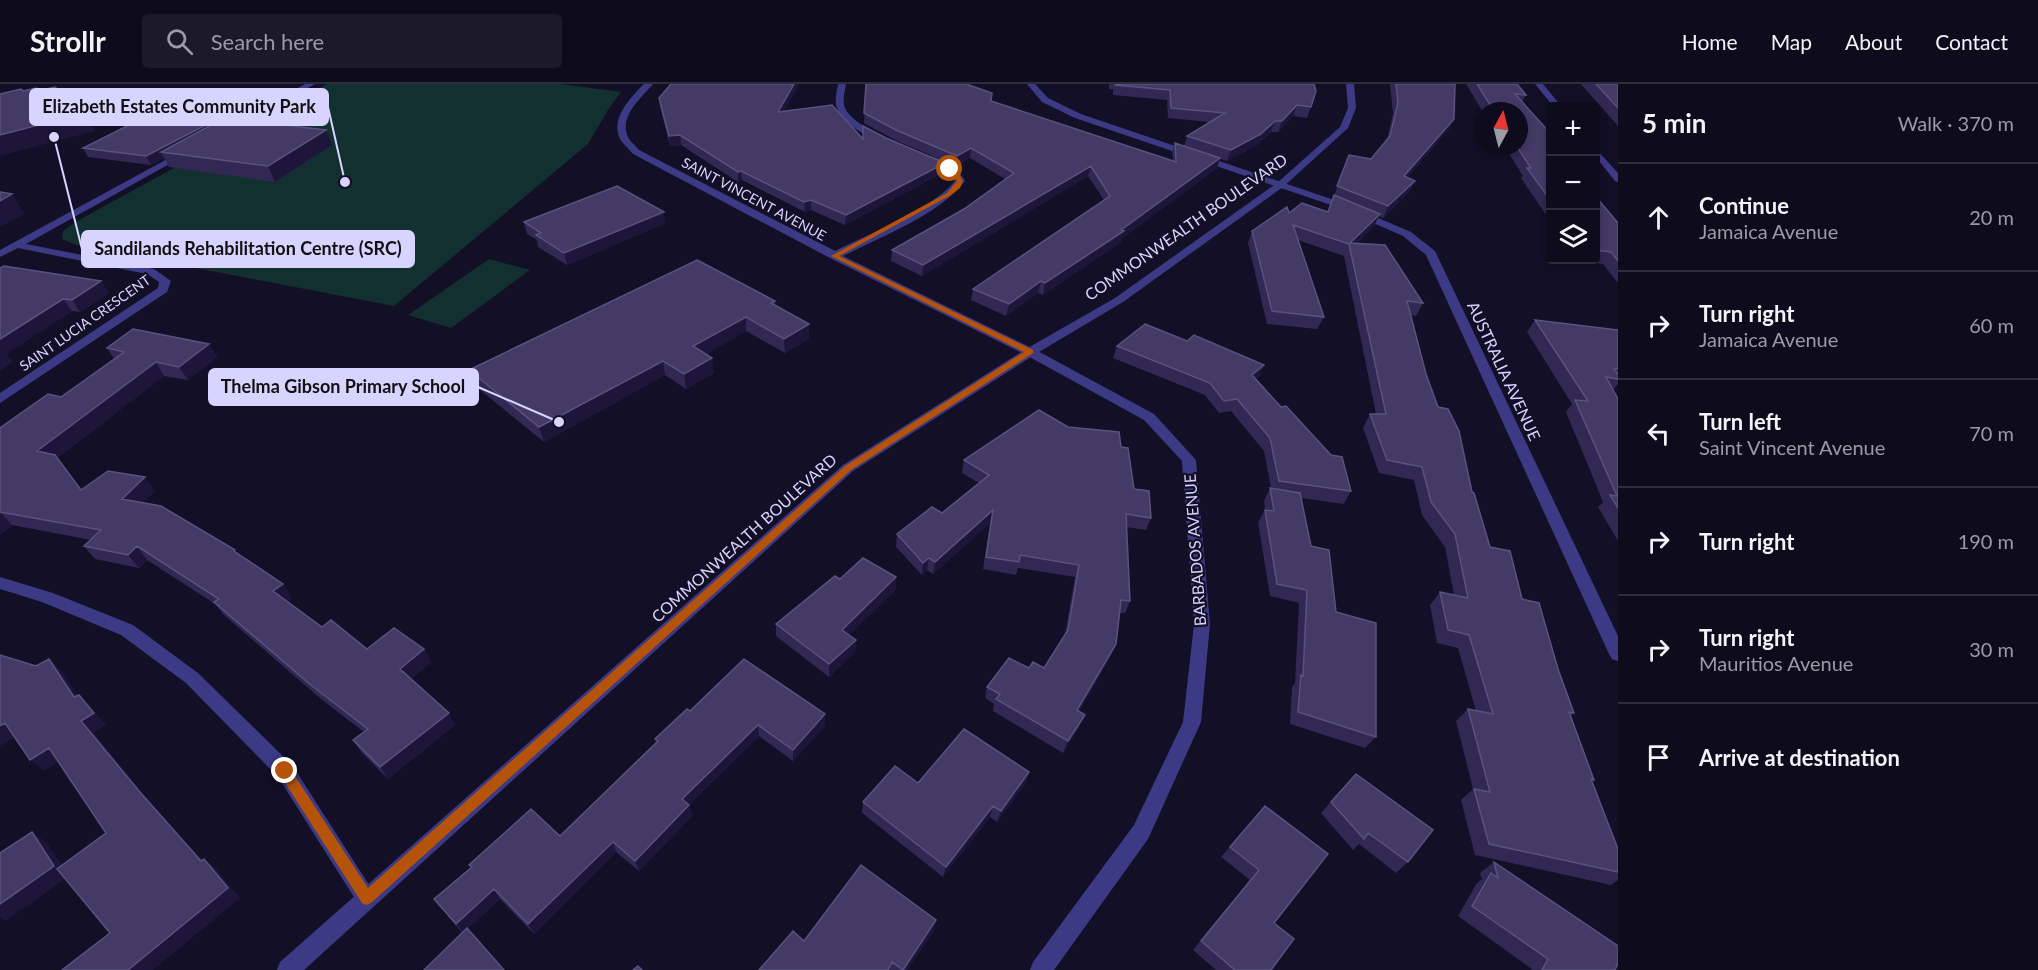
<!DOCTYPE html>
<html lang="en">
<head>
<meta charset="utf-8">
<style>
	:root { --surface:#0e0b1c; --page:#1c1929; --text:#f1f3f6; --muted:#9b9ba3; --line:#2e2b3b }
	body { margin:0; font-family:Lato,sans-serif; background:var(--page); color:var(--text) }
	.controls { position:absolute; right:18px; top:18px; display:grid; overflow:hidden; border-radius:6px; box-shadow:0 3px 9px #0003 }
	.controls button { width:54px; height:54px; display:grid; place-items:center; padding:0; border:0; border-bottom:2px solid var(--line); background:var(--surface); color:var(--text); font:30px sans-serif }
	.compass { position:absolute; left:1474px; top:18px; width:54px; height:54px; border-radius:50%; background:var(--surface); box-shadow:0 3px 9px #0003; rotate:7deg }
	.stop { position:absolute; width:18px; height:18px; margin:-14px; border:4px solid #b45309; border-radius:50%; background:#fff }
	.stop.end { background:#b45309; border-color:#fff; box-shadow:0 2px 6px #0008 }
	.list { margin:0; padding:0; list-style:none }
	h2 { display:flex; justify-content:space-between; align-items:center; height:78px; margin:0; padding:0 24px; font-size:26px }
	h2 small { font-size:20px; font-weight:400; color:var(--muted) }
	.list li { display:grid; grid-template-columns:39px 1fr auto; gap:18px; align-items:center; box-sizing:border-box; height:108px; padding:0 24px; border-top:2px solid var(--line) }
	.list b { display:block; font-size:22px; white-space:nowrap }
	.list p { margin:0; font-size:20px; white-space:nowrap; color:var(--muted) }
	.list em { font-size:20px; font-style:normal; color:var(--muted) }
	.icon { flex:none; width:33px; height:33px; fill:none; stroke:currentColor; stroke-width:2; stroke-linecap:round; stroke-linejoin:round }
	.map { position:relative; flex:none; width:1618px; height:886px; overflow:hidden }
	header { display:flex; align-items:center; gap:36px; box-sizing:border-box; height:84px; padding:0 30px; background:var(--surface); border-bottom:2px solid var(--line) }
	header strong { font-size:28px }
	nav { display:flex; gap:33px; margin-inline-start:auto; font-size:21px }
	.search { width:420px; height:54px; background:var(--page); display:flex; align-items:center; gap:15px; box-sizing:border-box; padding:0 21px; border-radius:6px; color:var(--muted); font-size:22px }
	main { display:flex }
	aside { flex:1; background:var(--surface) }
	.map>svg:first-child { display:block }
	.green { fill:#12302f }
	.lines { fill:none; stroke-linecap:round; stroke-linejoin:round }
	.minor { fill:#3d3a85; fill-rule:evenodd }
	.tertiary { fill:#3d3a85; fill-rule:evenodd }
	.wall { fill:#312854 }
	.shaded-wall { fill:#1d163a }
	.building { fill:#433a66; stroke:#5a527e; stroke-width:1.5 }
	.route { fill:#b45309 }
	.labels { text-anchor:middle; stroke-width:4.5; stroke-linejoin:round; paint-order:stroke }
	.far-street-label { font-size:14px; fill:#d9d4ff; stroke:#130f26 }
	.street-label { font-size:16px; fill:#d9d4ff; stroke:#130f26 }
	.leader { fill:none; stroke:#d9d4ff; stroke-width:2 }
	.callout-dot { fill:#d9d4ff; stroke:#130f26; stroke-width:2 }
	.callout { fill:#d9d4ff; stroke:#d9d4ff; stroke-width:2 }
	.callout-label { font-size:18px; text-anchor:middle; font-weight:bold; fill:#111 }
</style>
</head>
<body>
<header>
<strong>Strollr</strong>
<div class="search"><svg class="icon" aria-label="search" viewBox="0 0 24 24"><circle cx="10" cy="10" r="6"/><path d="M15 15l6 6"/></svg>Search here</div>
<nav><a>Home</a><a>Map</a><a>About</a><a>Contact</a></nav>
</header>
<main>
<div class="map">
<svg width="1618" height="886" viewBox="0 0 1618 886">
	<rect width="100%" height="100%" fill="#130f26"/>
	<path class="green" d="M327 0H561L621 8 608 26 588 60 394 222 76 161 62 155 63 147 77 137Z
		M489 175 530 186 451 244 408 231Z"/>
	<g class="lines">
		<path class="minor" d="M305 0H315L230 48 223 46Z
			M644 0H653C641 14 617 34 629 55 632 59 636 62 639 66L835 167C869 150 931 126 955 97L947 87 924 76V72C938 71 959 84 965 97 939 131 880 153 843 172L1034 265 1154 330 1196 376 1210 540 1201 638 1148 755 1054 886H1030L1033 878 1134 741 1183 638 1194 540 1182 377 1144 336 1026 271 830 174 633 70C629 65 623 60 620 55 610 34 631 13 644 0Z
			M838 0H846C845 7 842 17 845 24 851 37 872 47 884 52V56C870 57 842 38 837 24 834 17 837 7 838 0Z
			M1027 0H1035L1048 14 1081 30 1343 119 1411 148 1435 167 1618 552V577L1612 575 1609 570 1426 171 1403 152 1337 123 1075 34 1042 18Z
			M1535 0H1543L1561 22H1553Z
			M1596 65 1618 89V98L1615 97 1596 73Z
			M182 67 189 69 26 160 154 185 171 197 167 208 0 319V309L158 204 159 198 147 190 18 164 0 173V166Z
			M0 493 53 509 133 541 198 589 292 681 373 807 376 814 373 821 366 824 359 821 278 693 186 599 121 551 42 518 0 505Z"/>
		<path class="tertiary" d="M1346 0H1354L1356 24 1348 44 1283 103 1123 218 1034 271 853 387 304 886H277L280 878 843 381 1026 265 1115 214 1277 99 1340 43 1348 24Z"/>
	</g>
	<path class="wall" d="M671 0H799L783 28 863 55 886 54 945 79 944 88 845 141 811 126 805 128 742 96 738 98 681 61 670 62 660 23 659 14Z
		M866 0 992 9 991 17 1173 76 1172 69 1175 59 1184 62 1187 52 1209 38 1168 34 1167 16 1113 11V5H1109V0H1314L1311 23 1307 34 1293 32 1278 48H1271L1257 61 1227 77 1220 75 1217 84 1122 154 1121 158 1043 211 1038 209 1006 232 971 216 973 205 1104 116 1088 92 922 192 891 177 892 166 964 125 1005 95 970 74 956 82 895 56 864 39Z
		M1390 0H1455L1454 35 1449 45 1407 94 1415 97 1409 108 1383 134 1379 132 1374 142 1356 160 1423 219 1416 232 1411 231 1426 290 1438 323 1472 408 1490 463 1522 515 1558 585 1574 629 1571 632 1594 696 1592 697 1618 765V796L1611 801 1475 771 1461 716 1473 705 1456 637 1468 625 1476 627 1458 564 1437 559 1430 521 1440 508 1454 511 1445 463 1422 431 1414 396 1379 389 1363 344 1370 330H1376L1344 172 1298 156 1324 233 1317 245 1267 240 1248 159 1252 147 1289 129 1328 128 1349 71 1371 75 1387 56 1393 29Z
		M1466 0H1517L1526 11 1522 18 1551 50V138L1521 94 1523 92 1505 63H1519V27H1483V28Z
		M1581 0H1618V42Z
		M210 39 211 41 332 61 275 98 169 83 164 74 151 81 88 73 83 64Z
		M1596 113 1618 139V199L1603 180 1575 176H1596Z
		M524 138 665 139 567 181 538 163 537 156 527 150Z
		M0 184 109 209 80 228 72 227 6 270 12 278 0 286Z
		M775 217V222L809 255 785 269 746 247 706 270 714 289 686 305 665 291 544 358 474 301 469 286Z
		M1535 236 1618 246V300L1613 306 1618 315V457L1598 423 1603 418 1566 328 1572 320 1527 248Z
		M1187 257 1264 281 1259 293 1256 295 1351 407 1344 420 1301 414 1311 462 1336 528 1376 653 1365 664 1290 640 1292 603 1295 599 1299 519 1270 512 1258 438 1265 426 1264 417 1270 404H1271L1264 367 1231 327 1219 329 1205 311 1113 274 1117 262Z
		M209 260 217 273 188 296 164 292 57 374 81 405 155 407 143 418 239 470 283 500 292 514 287 517 322 543 367 565H424L431 578 411 595 455 641 388 695 362 669 353 656 364 648 321 615 224 531 215 520 147 476 139 484 95 475 84 462 91 456 12 441 0 451V344L61 313 114 275 107 264Z
		M1068 343 1121 363 1134 405 1151 434 1146 446 1126 443 1130 517 1125 529H1120L1116 560 1111 572 1079 627 1080 642 1063 669 993 627 994 620 985 614 987 603 1029 584H1044L1065 550 1075 493 1018 484 1016 491 983 485 990 439 933 490 927 486 922 491 896 463 897 450 942 429 979 399 962 389 964 376Z
		M896 493 895 506 849 551 856 556 855 568 829 593 776 552V540L840 495Z
		M690 627 825 630V642L793 677 759 652 689 721 692 732 639 787 616 768 534 850 500 815 467 845 462 849 434 815 471 783 469 781 560 752 656 659 655 655Z
		M1029 688 1025 700 997 738 990 733 943 793 862 729 863 718 918 699Z
		M1356 690 1408 778 1396 789 1359 760 1353 766 1321 729Z
		M1265 722 1274 839 1271 886H1216L1193 866 1250 796 1221 773Z
		M1494 778 1615 886H1531L1532 885 1458 832 1477 799 1482 795 1480 789Z
		M936 836 934 846 907 886H759L804 857Z"/>
	<path class="shaded-wall" d="M794 0H799L778 38V28Z
		M1297 21 1293 32 1278 48 1282 37Z
		M85 29 95 47 0 72V51Z
		M1454 35 1449 45 1399 103 1404 92Z
		M1275 37 1271 48 1257 61 1227 77 1231 66Z
		M210 39 214 47 161 68 164 74 151 81 146 72Z
		M326 46 332 61 275 98 268 82Z
		M680 51 681 61 670 62 669 52Z
		M971 64 970 74 956 82 957 72Z
		M1220 74 1217 84 1122 154 1121 158 1043 211 1045 199Z
		M945 79 944 88 845 141 846 131Z
		M1091 82 1088 92 922 192 923 181Z
		M741 87 742 96 738 98V88Z
		M1415 97 1409 108 1383 134 1388 122Z
		M12 110 25 130 0 143V117Z
		M811 116V126L805 128 804 118Z
		M664 128 665 139 567 181 564 169Z
		M1380 130 1374 142 1350 165 1349 160Z
		M101 197 109 209 80 228 72 216Z
		M1041 197 1038 209 1006 232 1009 220Z
		M63 215 72 227 6 270 12 278 0 286V255Z
		M746 233V247L694 277 693 262Z
		M809 240V255L785 269 784 255Z
		M209 260 217 273 188 296 179 283Z
		M712 274 714 289 686 305 684 290Z
		M663 277 665 291 544 358 539 343Z
		M156 278 164 292 57 374 92 419 37 367Z
		M1264 281 1259 293 1247 303 1252 291Z
		M145 393 155 407 133 428 122 415Z
		M993 426 990 439 933 490 935 478Z
		M0 428 12 441 0 451Z
		M137 462 147 476 139 484 128 471Z
		M929 474 927 486 922 491 923 479Z
		M896 493 895 506 842 558V546Z
		M283 500 292 514 282 520 273 507Z
		M856 556 855 568 829 593V580Z
		M1116 560 1111 572 1072 638 1077 626Z
		M424 565 431 578 407 598 400 585Z
		M49 575 62 587 87 625 74 613Z
		M79 611 91 623 106 641 94 649 151 719 213 788 201 777 139 707 81 637Z
		M449 629 455 641 388 695 380 683Z
		M825 630V642L793 677V666Z
		M1085 631 1080 642 1063 669 1068 657Z
		M5 639 19 651 0 662V642Z
		M758 641 759 652 689 721 692 732 639 787 635 777 682 715Z
		M49 664 62 675 44 687 30 676Z
		M1029 688 1025 700 997 738 1001 727Z
		M993 722 990 733 943 793 946 783Z
		M32 748 47 759 69 792 6 837 0 833V820Z
		M613 758 616 768 534 850 528 840Z
		M204 775 216 785 240 814 153 886H128Z
		M494 805 500 815 463 849 456 840Z
		M936 836 934 846 907 886H903Z"/>
	<path class="building" d="M671 0H794L778 28 832 21 863 55V42L886 54 945 79 846 131 811 116 804 118 741 87 738 88 680 51 669 52 659 14Z
		M866 0H966L992 9 991 17 1176 78 1175 59 1220 74 1121 146 1124 147 1045 199 1041 197 1009 220 973 205 1110 112 1091 82 923 181 892 166 964 125 1014 89 971 64 957 72 896 46 864 29Z
		M1115 0H1314L1316 7 1311 23 1297 21 1282 37H1275L1261 50 1231 66 1187 52 1225 29 1171 24 1170 6 1115 1Z
		M1396 0H1455L1454 35 1404 92 1415 97 1388 122 1337 102 1349 71 1371 75 1390 52 1398 19Z
		M1477 0H1517L1526 11 1515 10 1551 50V117L1527 84H1531L1517 63H1519V27H1494Z
		M1596 0H1618V24Z
		M55 3 85 29 0 51V10L21 5 23 7 36 4 38 7Z
		M154 32 210 39 146 72 83 64 143 34H150Z
		M224 34 326 46 268 82 161 68Z
		M617 102 664 128 564 169 536 151 541 149 524 138Z
		M0 108 12 110 0 117Z
		M1334 111 1380 130 1350 159 1385 161 1423 219 1407 217 1426 290 1438 323 1448 325 1459 347 1472 408 1474 409 1490 463 1510 467 1522 515 1539 519 1558 585 1574 629 1569 628 1594 696 1591 695 1618 765V788L1489 760 1474 705 1490 708 1468 625 1493 630 1469 551 1448 546 1440 508 1468 514 1455 450 1431 418 1422 383 1387 376 1370 330H1386L1349 160 1293 141 1324 233 1272 227 1252 147 1287 123 1289 129 1302 119 1328 128Z
		M1596 113 1618 139V177L1611 168 1596 166Z
		M697 176 775 217 771 219 809 240 784 255 746 233 693 262 712 274 684 290 663 277 539 343 469 286Z
		M4 182 101 197 72 216 63 215 0 255V184Z
		M1535 236 1618 246V285H1614L1618 290V295L1606 293 1618 315V424L1610 411 1617 412 1575 316 1588 317Z
		M1145 240 1187 257 1194 251 1264 281 1252 291 1281 323 1286 322 1331 371 1342 373 1351 407 1279 397 1270 354 1237 315 1224 317 1210 299 1117 262Z
		M133 245 209 260 179 283 156 278 37 367 55 371 81 406 108 387 145 393 122 415 161 422 235 466 234 467 283 500 273 507 322 543 331 536 367 565 394 544 424 565 400 585 449 629 380 683 353 656 368 645 312 602 214 518 219 515 137 462 128 471 84 462 101 446 0 428V344L48 310 61 313 124 268 107 264Z
		M1039 326 1068 343 1119 348 1121 363 1128 364 1134 405 1149 407 1151 434 1126 430 1130 517 1121 516 1116 560 1077 626 1085 631 1068 657 996 615 1000 610 987 603 1009 574 1029 584 1033 578 1044 584 1068 546 1079 481 1020 471 1019 478 986 473 993 426 935 478 929 474 923 479 897 450 932 423 942 429 989 391 964 376Z
		M1270 404 1300 409 1311 462 1329 466 1336 528 1376 539V653L1298 628 1301 591 1303 592 1307 506 1277 500 1265 426 1274 427Z
		M863 474 896 493 842 546 856 556 829 580 776 540 835 492 840 495Z
		M0 571 36 582 49 575 74 613 79 611 94 629 81 637 139 707 201 777 204 775 228 804 128 886H62L110 849 57 785 106 749 49 664 30 676 5 639 0 642Z
		M744 575 825 630 793 666 758 641 682 715 689 721 635 777 613 758 528 840 494 805 456 840 434 815 472 783 469 781 531 725 560 752 658 657 655 655 687 625 690 627Z
		M964 645 1029 688 1001 727 993 722 946 783 863 718 895 682 918 699Z
		M1356 690 1433 746 1408 778 1368 749 1364 755 1331 718Z
		M1265 722 1328 770 1274 839 1294 855 1271 886H1235L1201 857 1259 786 1230 763Z
		M32 748 54 782 0 820V769Z
		M1494 778 1618 862V879L1615 886H1542L1548 875 1472 822 1491 789 1498 794Z
		M861 781 936 836 903 886 892 878 888 886H759L793 847 804 857Z
		M467 844 504 886H424Z
		M638 882 642 886H633Z"/>
	<path class="route" d="M948 84C956 83 960 91 963 97L960 104 951 111 839 172 1033 266V269L851 386 371 819 366 821 362 819 280 691 279 687 280 683H289L368 804 845 382 1024 268 831 172 947 109 957 97Z"/>
	<g class="labels">
		<g class="far-street-label">
			<text transform="translate(754 115) rotate(28)" y="5">SAINT VINCENT AVENUE</text>
			<text transform="translate(85 239) rotate(-35)" y="5">SAINT LUCIA CRESCENT</text>
		</g>
		<g class="street-label">
			<text transform="translate(1186 143) rotate(-35)" y="6">COMMONWEALTH BOULEVARD</text>
			<text transform="translate(1504 287) rotate(65)" y="6">AUSTRALIA AVENUE</text>
			<text transform="translate(744 454) rotate(-42)" y="6">COMMONWEALTH BOULEVARD</text>
			<text transform="translate(1195 466) rotate(-94)" y="6">BARBADOS AVENUE</text>
		</g>
	</g>
	<path class="leader" d="M345 98L328 23M54 53L82 165M559 338L478 303"/>
	<g class="callout-dot">
		<circle cx="345" cy="98" r="6"/>
		<circle cx="54" cy="53" r="6"/>
		<circle cx="559" cy="338" r="6"/>
	</g>
	<g class="callout">
		<rect x="30" y="5" width="298" height="36" rx="6"/>
		<rect x="82" y="147" width="332" height="36" rx="6"/>
		<rect x="209" y="285" width="269" height="36" rx="6"/>
	</g>
	<g class="callout-label">
		<text x="179" y="29">Elizabeth Estates Community Park</text>
		<text x="248" y="171">Sandilands Rehabilitation Centre (SRC)</text>
		<text x="343" y="309">Thelma Gibson Primary School</text>
	</g>
</svg>
<div class="controls">
<button>+</button>
<button>−</button>
<button><svg class="icon" aria-label="layers" viewBox="0 0 24 24"><path d="M12 4l9 5-9 5-9-5zM3 14l9 5 9-5"/></svg></button>
</div>
<svg class="compass" viewBox="-18 -18 36 36"><path d="M0-13l5 13h-10z" fill="#e53935"/><path d="M0 13l5-13h-10z" fill="#9b9ba3"/></svg>
<div class="stop" style="left:950px;top:85px"></div>
<div class="stop end" style="left:285px;top:687px"></div>
</div>
<aside>
<h2>5 min<small>Walk · 370 m</small></h2>
<ul class="list">
<li><svg class="icon" aria-label="ahead" viewBox="0 0 24 24"><path d="M12 20V5M6 11l6-6 6 6"/></svg><div><b>Continue</b><p>Jamaica Avenue</p></div><em>20 m</em></li>
<li><svg class="icon" aria-label="right" viewBox="0 0 24 24"><path d="M7 20v-9h11M14 6l5 5-5 5"/></svg><div><b>Turn right</b><p>Jamaica Avenue</p></div><em>60 m</em></li>
<li><svg class="icon" aria-label="left" viewBox="0 0 24 24"><path d="M17 20v-9H6M10 6l-5 5 5 5"/></svg><div><b>Turn left</b><p>Saint Vincent Avenue</p></div><em>70 m</em></li>
<li><svg class="icon" aria-label="right" viewBox="0 0 24 24"><path d="M7 20v-9h11M14 6l5 5-5 5"/></svg><div><b>Turn right</b></div><em>190 m</em></li>
<li><svg class="icon" aria-label="right" viewBox="0 0 24 24"><path d="M7 20v-9h11M14 6l5 5-5 5"/></svg><div><b>Turn right</b><p>Mauritios Avenue</p></div><em>30 m</em></li>
<li><svg class="icon" aria-label="arrive" viewBox="0 0 24 24"><path d="M6 21V4h12l-3 4 3 4H6"/></svg><div><b>Arrive at destination</b></div></li>
</ul>
</aside>
</main>
</body>
</html>
